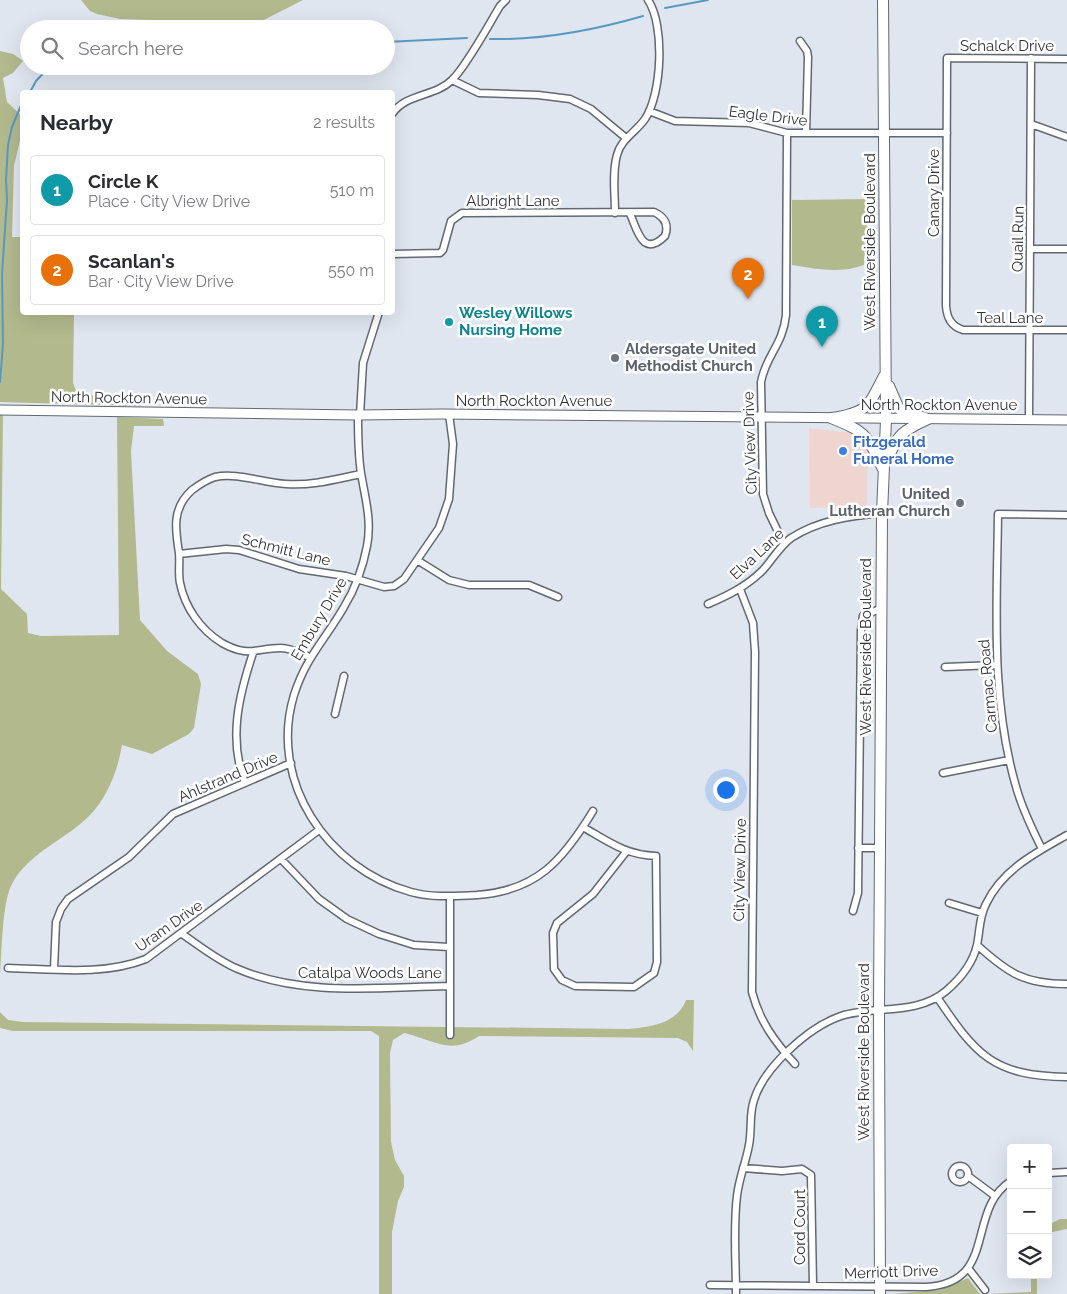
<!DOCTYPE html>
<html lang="en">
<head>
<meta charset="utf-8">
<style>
	:root { --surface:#fff; --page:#f7f7f7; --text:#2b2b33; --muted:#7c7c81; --line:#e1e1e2; --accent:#315ccc }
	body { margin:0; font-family:Raleway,sans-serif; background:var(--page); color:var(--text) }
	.controls { position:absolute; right:15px; bottom:15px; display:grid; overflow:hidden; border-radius:5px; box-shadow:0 5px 20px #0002 }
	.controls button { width:45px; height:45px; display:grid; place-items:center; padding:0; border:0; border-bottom:1px solid var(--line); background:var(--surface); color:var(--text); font:25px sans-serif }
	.you { position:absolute; left:725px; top:789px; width:18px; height:18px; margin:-12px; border:4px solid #fff; border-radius:50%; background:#1a73e8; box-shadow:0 0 0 8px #1a73e833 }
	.badge { display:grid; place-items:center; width:32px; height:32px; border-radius:50%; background:var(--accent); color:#fff; font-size:16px; font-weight:700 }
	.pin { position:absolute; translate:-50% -41px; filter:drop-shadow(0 1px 2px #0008) }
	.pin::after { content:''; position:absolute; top:26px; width:18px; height:15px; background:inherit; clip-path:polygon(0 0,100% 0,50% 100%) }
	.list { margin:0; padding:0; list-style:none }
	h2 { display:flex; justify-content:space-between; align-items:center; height:65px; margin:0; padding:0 20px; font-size:21px }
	h2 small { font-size:16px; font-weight:400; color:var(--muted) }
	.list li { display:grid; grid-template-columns:32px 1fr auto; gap:15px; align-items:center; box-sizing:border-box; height:70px; margin:0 10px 10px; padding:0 10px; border:1px solid var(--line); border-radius:5px }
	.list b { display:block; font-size:19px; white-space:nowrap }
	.list p { margin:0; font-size:16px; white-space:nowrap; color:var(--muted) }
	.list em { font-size:16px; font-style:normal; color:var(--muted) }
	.icon { flex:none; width:28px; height:28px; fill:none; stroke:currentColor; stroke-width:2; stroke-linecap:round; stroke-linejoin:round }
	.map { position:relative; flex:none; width:1067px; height:1294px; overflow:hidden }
	.search { position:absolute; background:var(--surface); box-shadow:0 5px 20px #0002; left:20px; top:20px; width:375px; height:55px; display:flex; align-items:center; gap:12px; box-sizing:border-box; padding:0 18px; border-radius:28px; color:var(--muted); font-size:19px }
	.panel { position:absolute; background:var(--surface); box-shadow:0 5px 20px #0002; left:20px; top:90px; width:375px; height:225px; border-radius:5px }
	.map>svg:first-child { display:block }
	.commercial { fill:#efd5d0 }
	.green { fill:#b2b98d }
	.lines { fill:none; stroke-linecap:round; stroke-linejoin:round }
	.stream { stroke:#569ac3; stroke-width:2 }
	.street-casing { stroke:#626870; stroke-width:9 }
	.secondary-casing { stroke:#626870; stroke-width:11 }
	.primary-casing { stroke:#626870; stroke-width:12 }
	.street { stroke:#fff; stroke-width:6 }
	.secondary { stroke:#fff; stroke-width:9 }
	.primary { stroke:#fff; stroke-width:10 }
	.culture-dot { fill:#0f9aa8; stroke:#fff; stroke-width:2 }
	.worship-dot { fill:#6b7280; stroke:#fff; stroke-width:2 }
	.shop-dot { fill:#3f7fe0; stroke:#fff; stroke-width:2 }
	.labels { text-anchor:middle; stroke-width:5; stroke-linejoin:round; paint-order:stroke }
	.street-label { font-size:15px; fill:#303236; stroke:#fff }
	.culture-label { font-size:15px; font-weight:bold; fill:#0d838f; stroke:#fff; text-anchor:start }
	.worship-label { font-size:15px; font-weight:bold; fill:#5b616d; stroke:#fff; text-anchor:start }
	.shop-label { font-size:15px; font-weight:bold; fill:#366cbe; stroke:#fff; text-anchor:start }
</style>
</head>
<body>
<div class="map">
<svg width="1067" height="1294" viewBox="0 0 1067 1294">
	<rect width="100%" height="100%" fill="#e0e6f0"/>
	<path class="commercial" d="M809 428 853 433 868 445 867 507 810 508Z"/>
	<path class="green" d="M81 0H303L254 25 243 29H197L178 21 120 19 97 14 90 11Z
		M0 51 13 54 23 61 13 73 3 78 7 102 22 116V132L14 166 12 237H22V312L74 313 73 383 77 393 88 396 100 394 150 396 140 406 0 402Z
		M869 199 864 265C840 274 817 269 792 265V200Z
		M0 414H3L1 589 27 614 28 633 41 636 119 635 117 417 163 419 164 426H134L131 451 140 620 167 651 198 674 201 684 194 728 189 734 152 754 122 745C118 770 107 799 88 817 65 840 26 854 11 886 2 906 2 950 0 973Z
		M686 1000H694L693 1051 687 1042 678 1038 479 1036C449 1056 435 1040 404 1033L393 1040 390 1053 391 1142 395 1160 404 1176V1187L398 1201 392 1232V1294H379V1036L371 1031H13L0 1028V1012L8 1020 23 1022 628 1029C650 1027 677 1024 686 1000Z
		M1060 1219H1067V1229L1048 1233V1225Z
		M1031 1275H1037V1294H988L1031 1292Z
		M968 1278 980 1294H891L940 1290Z"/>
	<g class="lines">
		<path class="stream" d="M665 8 708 0
			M490 39C540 40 595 30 643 16
			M386 42 467 38
			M180 66C198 73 221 76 239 66
			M30 92 36 81 50 66
			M0 382 3 344 2 274 7 200 6 180 8 145 12 127 22 103"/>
		<g class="street-casing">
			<path id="street" d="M800 41 807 51 808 57 806 133
				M1067 59 947 58 946 306C947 318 951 326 963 330H1067
				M452 80 479 93 538 95 570 99 591 109 626 138
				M649 111 675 121 749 123 787 133H947
				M392 114C406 93 435 97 452 80 467 65 488 26 500 6L506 0
				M1031 124 1067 137
				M615 213C615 194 612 173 617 155 621 139 636 132 645 119 662 94 665 25 648 0
				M1030 249H1067
				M392 254 440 253 443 250 451 221 462 213 654 212C665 217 669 225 665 236 642 259 637 228 630 214
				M358 415C358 434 358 454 361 473 365 498 372 520 367 546 363 567 355 589 344 607 325 640 306 657 294 695 268 781 327 869 411 892 433 898 454 896 477 895 537 891 563 860 593 811
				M360 415 363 363 379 312
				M1029 419 1031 58
				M784 544 769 513 763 494 761 382C766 355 783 345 786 315L787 133
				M179 554 226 549 239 550 299 569 346 576 384 587 394 586 404 579 439 528 449 499 453 444 449 414
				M417 560 449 580 469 585H529L558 597
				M740 589 753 623 755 652 752 992C760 1022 775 1042 795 1064
				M708 604C729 595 747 586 763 570 772 560 780 546 791 538 819 520 850 516 882 513
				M309 657C300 653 291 648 281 648 256 648 249 658 222 643 201 630 185 608 180 583 178 573 180 563 179 553 175 528 172 508 192 490 200 484 206 480 215 477 237 472 263 483 286 484 312 486 336 479 361 474
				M945 667 996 665
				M335 714 344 676
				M943 773 1009 760
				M245 783C228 739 239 695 253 653
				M583 827C609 842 626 855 656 856L657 962 654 973 634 987 575 986 562 980 554 969 553 933 557 923 593 894 626 852
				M858 848H880
				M1042 849C1032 829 1023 810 1017 790 990 700 997 606 998 514L1067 515
				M281 859 319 899 347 919 379 934 414 945 449 947
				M949 903 982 913
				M853 911 858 893 861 630 863 616 882 608
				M182 934C200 946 218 961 238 969 304 997 379 987 450 986
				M977 945C1008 973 1024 984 1067 984
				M8 968C53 969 103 976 146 959L319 830
				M54 969 56 922 61 909 68 899 129 857 173 814 291 763
				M937 997C976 1055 993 1076 1067 1077
				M450 1035V897
				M952 1174a8 8 0 1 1 16 0a8 8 0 1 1-16 0Z
				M743 1168 782 1171 802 1169 811 1175 813 1285
				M1048 1173 1067 1172
				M968 1176 995 1196
				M968 1268 985 1290
				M710 1285 926 1287C999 1283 965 1210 1011 1181
				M736 1294C736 1262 733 1228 737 1196 739 1178 746 1162 749 1145 752 1130 749 1114 754 1100 764 1067 809 1027 841 1016 875 1005 916 1016 946 991 960 979 973 963 977 945 980 931 979 917 986 904 1002 870 1035 853 1067 835"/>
		</g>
		<g class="secondary-casing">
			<path id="secondary" d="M0 410 358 415 442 414 1067 420"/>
		</g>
		<g class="primary-casing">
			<path id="primary" d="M889 386 899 409 928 419
				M831 418C867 432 866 434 883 469
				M832 418C868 412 868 407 884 376
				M888 459C897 434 904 430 928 419
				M880 1294 879 1010 882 513 886 420 883 0"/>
		</g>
		<use href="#street" class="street"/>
		<use href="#secondary" class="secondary"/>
		<use href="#primary" class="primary"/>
	</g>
	<circle class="culture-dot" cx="449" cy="322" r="5"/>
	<g class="worship-dot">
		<circle cx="615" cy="358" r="5"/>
		<circle cx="960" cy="503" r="5"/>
	</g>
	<circle class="shop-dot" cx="843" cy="451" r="5"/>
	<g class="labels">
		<g class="street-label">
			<text x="1007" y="51">Schalck Drive</text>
			<text transform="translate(768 116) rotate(7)" y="5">Eagle Drive</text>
			<text transform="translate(934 193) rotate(-90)" y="5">Canary Drive</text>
			<text x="513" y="206">Albright Lane</text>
			<text transform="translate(1018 239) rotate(-89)" y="5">Quail Run</text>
			<text transform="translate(870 242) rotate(-90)" y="5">West Riverside Boulevard</text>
			<text x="1010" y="323">Teal Lane</text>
			<text transform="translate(129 398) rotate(1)" y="5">North Rockton Avenue</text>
			<text x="534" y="406">North Rockton Avenue</text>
			<text x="939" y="410">North Rockton Avenue</text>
			<text transform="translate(750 443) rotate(-92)" y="5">City View Drive</text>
			<text transform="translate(286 550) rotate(14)" y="5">Schmitt Lane</text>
			<text transform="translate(757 554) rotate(-43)" y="5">Elva Lane</text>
			<text transform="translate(319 619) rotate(-59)" y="5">Embury Drive</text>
			<text transform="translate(866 647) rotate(-90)" y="5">West Riverside Boulevard</text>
			<text transform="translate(988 686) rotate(-95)" y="5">Carmac Road</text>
			<text transform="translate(228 777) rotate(-23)" y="5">Ahlstrand Drive</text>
			<text transform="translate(740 870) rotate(-89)" y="5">City View Drive</text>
			<text transform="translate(169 926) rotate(-35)" y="5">Uram Drive</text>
			<text x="370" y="978">Catalpa Woods Lane</text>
			<text transform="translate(864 1052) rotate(-90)" y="5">West Riverside Boulevard</text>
			<text transform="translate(800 1227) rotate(-90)" y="5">Cord Court</text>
			<text transform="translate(891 1272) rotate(-2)" y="5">Merriott Drive</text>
		</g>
		<g class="culture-label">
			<text x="459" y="318">Wesley Willows<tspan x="459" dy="17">Nursing Home</tspan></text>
		</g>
		<g class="worship-label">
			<text x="625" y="354">Aldersgate United<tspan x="625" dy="17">Methodist Church</tspan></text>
			<text x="950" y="499" text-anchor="end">United<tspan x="950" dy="17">Lutheran Church</tspan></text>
		</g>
		<g class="shop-label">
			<text x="853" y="447">Fitzgerald<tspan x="853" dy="17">Funeral Home</tspan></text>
		</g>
	</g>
</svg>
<div class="controls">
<button>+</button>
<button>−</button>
<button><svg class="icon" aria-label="layers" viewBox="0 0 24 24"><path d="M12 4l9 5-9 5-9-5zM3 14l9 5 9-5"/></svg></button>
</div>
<div class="you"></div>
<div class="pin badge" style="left:822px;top:347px;background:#0f9aa8">1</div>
<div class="pin badge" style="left:748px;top:299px;background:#e8710a">2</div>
<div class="search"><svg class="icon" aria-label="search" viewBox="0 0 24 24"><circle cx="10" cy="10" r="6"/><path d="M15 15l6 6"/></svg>Search here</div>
<section class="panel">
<h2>Nearby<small>2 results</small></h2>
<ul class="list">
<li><span class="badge" style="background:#0f9aa8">1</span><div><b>Circle K</b><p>Place · City View Drive</p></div><em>510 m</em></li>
<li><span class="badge" style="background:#e8710a">2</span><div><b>Scanlan's</b><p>Bar · City View Drive</p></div><em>550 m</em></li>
</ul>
</section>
</div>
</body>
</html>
